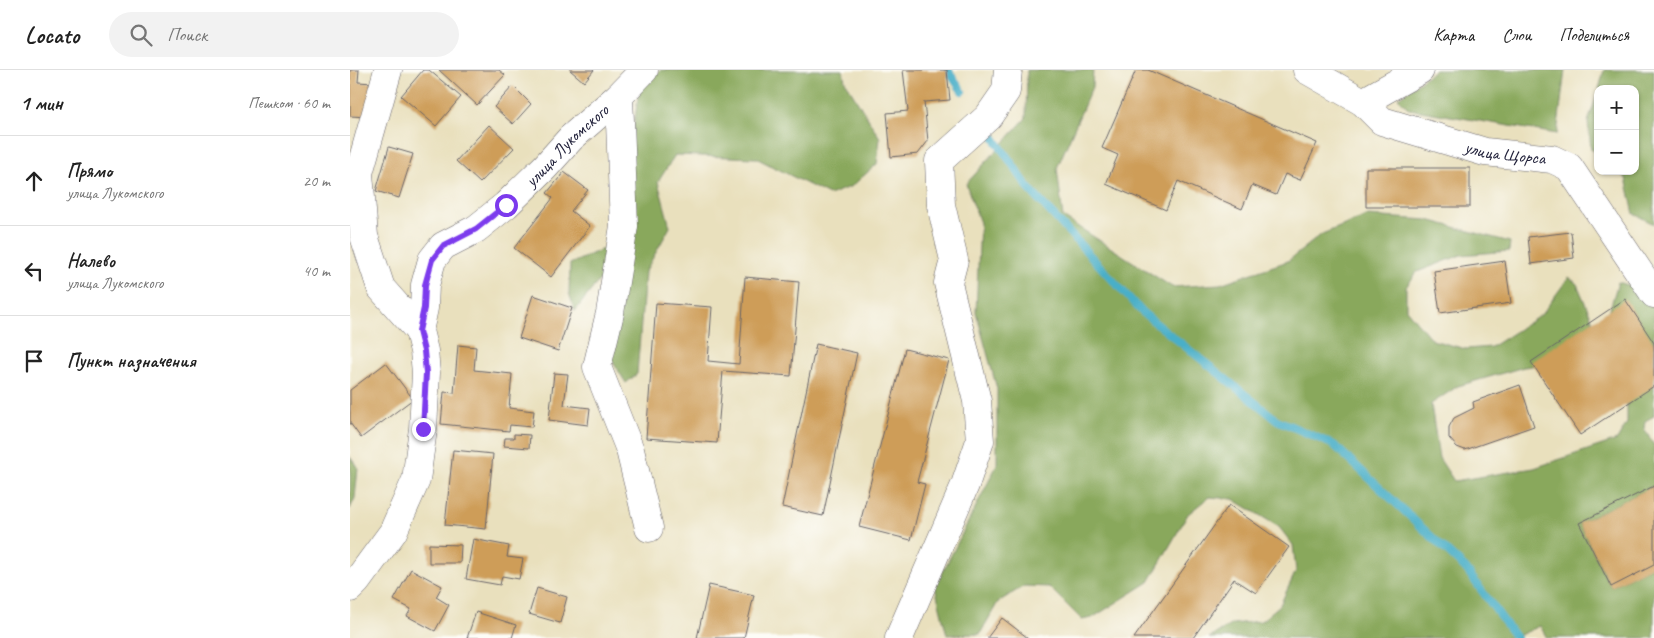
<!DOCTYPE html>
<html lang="ru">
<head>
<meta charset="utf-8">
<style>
	:root { --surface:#fff; --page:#f2f2f2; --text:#222; --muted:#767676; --line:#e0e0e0 }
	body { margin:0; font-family:Caveat,sans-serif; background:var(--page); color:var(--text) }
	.controls { position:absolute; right:15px; top:15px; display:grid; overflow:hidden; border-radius:10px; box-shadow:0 1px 4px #0004 }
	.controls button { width:45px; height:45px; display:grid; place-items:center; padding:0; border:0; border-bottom:1px solid var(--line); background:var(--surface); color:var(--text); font:25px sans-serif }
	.stop { position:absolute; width:15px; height:15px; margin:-11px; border:4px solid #7c3aed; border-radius:50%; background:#fff }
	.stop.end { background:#7c3aed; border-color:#fff; box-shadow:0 1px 5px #0008 }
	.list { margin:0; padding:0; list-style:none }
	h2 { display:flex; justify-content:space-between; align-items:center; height:65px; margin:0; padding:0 20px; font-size:21px }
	h2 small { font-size:16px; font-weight:400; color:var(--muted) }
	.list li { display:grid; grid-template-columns:32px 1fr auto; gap:15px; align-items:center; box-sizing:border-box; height:90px; padding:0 20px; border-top:1px solid var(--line) }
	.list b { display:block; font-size:19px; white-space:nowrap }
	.list p { margin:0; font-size:16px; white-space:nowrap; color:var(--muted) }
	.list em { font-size:16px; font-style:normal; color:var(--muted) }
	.icon { flex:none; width:28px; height:28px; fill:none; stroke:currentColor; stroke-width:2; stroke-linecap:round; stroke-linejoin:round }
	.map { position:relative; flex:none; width:1304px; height:568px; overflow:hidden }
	header { display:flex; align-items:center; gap:30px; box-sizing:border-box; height:70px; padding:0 25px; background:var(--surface); border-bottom:1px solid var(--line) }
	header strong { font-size:24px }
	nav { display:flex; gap:28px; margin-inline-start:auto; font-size:18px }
	.search { width:350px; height:45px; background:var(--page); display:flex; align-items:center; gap:12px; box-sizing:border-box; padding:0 18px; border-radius:28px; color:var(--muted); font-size:19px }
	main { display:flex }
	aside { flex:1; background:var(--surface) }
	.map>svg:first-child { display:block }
	.forest { fill:#89a85c; stroke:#56654c }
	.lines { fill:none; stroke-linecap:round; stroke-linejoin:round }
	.stream { stroke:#49afc8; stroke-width:8 }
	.building { fill:#ce9d59 }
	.minor-casing { stroke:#686468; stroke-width:29 }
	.minor { stroke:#fff; stroke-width:28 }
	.route { stroke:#7c3aed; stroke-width:6 }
	.labels { text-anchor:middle; stroke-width:4; stroke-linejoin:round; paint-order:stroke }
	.street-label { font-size:18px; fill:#22223b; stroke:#fdfcf7 }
</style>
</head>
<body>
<header>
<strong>Locato</strong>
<div class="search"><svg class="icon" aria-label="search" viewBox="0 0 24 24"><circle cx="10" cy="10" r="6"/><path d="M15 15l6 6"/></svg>Поиск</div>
<nav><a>Карта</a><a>Слои</a><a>Поделиться</a></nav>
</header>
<main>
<aside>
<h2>1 мин<small>Пешком · 60 m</small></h2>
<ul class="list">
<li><svg class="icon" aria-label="ahead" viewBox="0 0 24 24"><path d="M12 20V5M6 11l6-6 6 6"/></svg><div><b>Прямо</b><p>улица Лукомского</p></div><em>20 m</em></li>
<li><svg class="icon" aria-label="left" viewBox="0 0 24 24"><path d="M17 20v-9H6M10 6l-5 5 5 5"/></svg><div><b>Налево</b><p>улица Лукомского</p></div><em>40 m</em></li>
<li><svg class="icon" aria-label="arrive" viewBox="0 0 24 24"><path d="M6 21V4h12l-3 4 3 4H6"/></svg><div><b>Пункт назначения</b></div></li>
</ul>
</aside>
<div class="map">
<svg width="1304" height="568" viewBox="0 0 1304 568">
	<rect width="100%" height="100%" fill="#fdfcf7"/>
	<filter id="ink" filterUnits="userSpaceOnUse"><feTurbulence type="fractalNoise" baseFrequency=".02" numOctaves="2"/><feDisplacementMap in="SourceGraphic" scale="10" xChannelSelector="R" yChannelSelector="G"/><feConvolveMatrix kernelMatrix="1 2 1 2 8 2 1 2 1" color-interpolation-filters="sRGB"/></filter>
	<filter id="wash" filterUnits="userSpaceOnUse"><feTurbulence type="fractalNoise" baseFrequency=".0096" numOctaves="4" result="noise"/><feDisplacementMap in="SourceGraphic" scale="20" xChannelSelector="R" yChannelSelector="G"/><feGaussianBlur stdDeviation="1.12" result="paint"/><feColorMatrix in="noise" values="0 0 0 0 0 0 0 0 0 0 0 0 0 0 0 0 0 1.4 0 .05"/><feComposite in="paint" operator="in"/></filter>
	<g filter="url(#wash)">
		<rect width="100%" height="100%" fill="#e9e0bd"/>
		<path class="forest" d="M310 0H493L495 11 530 68 527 94 502 116 479 125 406 88 325 85 308 112 320 157 295 202 287 304 276 313 261 289 260 208H251L225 241 219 223 220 194 257 177 283 61 289 21Z
			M677 0H743L742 17 707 98 713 147 822 217 870 214 938 191 972 164 1017 146 1078 150 1160 172 1159 181 1111 185 1067 202 1056 217V239L1082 270 1116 279 1141 277 1191 245 1219 207 1227 214 1242 249 1244 277 1237 288 1174 297 1108 316 1081 334 1089 388 1104 411 1184 398 1267 370 1277 353V329L1259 242 1268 212 1288 218 1304 238V346L1295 351 1294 359 1304 375V416L1229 453 1261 517 1304 495V568H1197L1190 556 1163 568H859L882 554 911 551 930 535 946 501 943 475 929 457 883 429 859 427 838 444 799 512 742 548 732 550 699 517 674 516 648 532 630 564 597 565 585 517 647 395V319L626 242 630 153 616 114 676 48Z
			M1085 0H1215L1207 64 1059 39 1048 28Z
			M1254 0H1304V154L1284 144 1276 108 1268 101H1285V19H1249Z
			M1248 22V84L1241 79 1238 52Z
			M0 387 8 398 5 428 0 439Z"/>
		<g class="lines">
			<path class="stream" d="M598 0 612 21
				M636 56 680 120 792 242 927 350 984 375 1116 499 1166 568"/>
		</g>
		<g id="blocks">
			<path class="building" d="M0 0H9L8 12 23 13 19 47 0 46Z
				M73 0H79L111 27 86 56 51 26Z
				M89 0H149L155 5 127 35Z
				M220 0H244L234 12Z
				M553 0H597L600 30 574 32 578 71 568 84 541 87 537 43 558 41Z
				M786 0H798L967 73 950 110 935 104 926 125 902 115 892 139 828 111 816 140 756 114 768 85 752 78Z
				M163 16 181 34 163 54 144 37Z
				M139 55 164 78 130 113 106 91Z
				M39 77 63 84 49 128 26 121Z
				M1016 98H1120V137H1016Z
				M214 102 238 120 221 141 240 156 201 207 164 178 203 128 197 123Z
				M1221 162 1224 188 1181 194 1178 167Z
				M1155 191 1161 233 1090 243 1084 201Z
				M395 207 449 212 441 306 373 301 367 373 296 368 306 233 362 237 358 291 389 294Z
				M183 225 222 238 208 281 169 268Z
				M1275 229 1304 273V316L1230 365 1181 292Z
				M466 274 507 283 473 446 432 437Z
				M108 275 126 277 124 300 162 304 159 338 184 341 182 357 160 355 159 361 91 354 94 322 104 323Z
				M555 279 599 290 567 412 575 414 561 470 509 457Z
				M36 293 63 329 11 368 0 353V320Z
				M204 303 218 304 214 335 240 338 238 355 199 350Z
				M1170 315 1184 356 1115 380 1107 377 1099 368V357L1104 348 1124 338 1123 332Z
				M164 364 180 365 179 378 154 376 155 368H164Z
				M103 380 143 384 136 459 95 455Z
				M1304 416V495L1261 517 1229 453Z
				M879 435 939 477 906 523 884 509 843 568H784Z
				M123 469 159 476 157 487 173 489 169 509 152 506 150 515 116 509Z
				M79 474 111 475 110 493H79Z
				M61 499 92 516 86 527 99 535 85 561 57 546 61 539 44 530Z
				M359 515 404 525 394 568H347Z
				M187 518 217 527 210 553 179 544Z
				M126 542 166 555 162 568H117Z
				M652 548 678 568H637Z"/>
		</g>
	</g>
	<g filter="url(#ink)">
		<use href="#blocks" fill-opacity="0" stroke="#686468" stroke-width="1"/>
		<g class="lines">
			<g class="minor-casing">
				<g id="minor">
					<path d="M38 0 9 103 14 166 31 218 69 261"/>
					<path id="s1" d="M957 0 1013 32 1032 51 1135 82 1202 89 1219 97 1304 224"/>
					<path d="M269 26 274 156 260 243 247 297 280 380 299 458"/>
					<path d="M1013 32 1070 0"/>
					<path id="s2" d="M0 518 7 511 43 462 66 410 73 359 76 303 74 281 69 261 74 238 75 215 82 190 93 176 126 159 156 135 195 97 221 68 269 26 294 0"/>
					<path d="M549 568 615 415 630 371 627 331 598 213 604 190 591 135 589 91 638 47 656 21 658 0"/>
				</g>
			</g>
			<use href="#minor" class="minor"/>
		</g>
	</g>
	<g class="lines" filter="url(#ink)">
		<path class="route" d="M73 359 76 303 74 281 69 261 74 238 75 215 82 190 93 176 126 159 156 135"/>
	</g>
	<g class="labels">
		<g class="street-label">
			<text dy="6" stroke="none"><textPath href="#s2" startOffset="529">улица Лукомского</textPath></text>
			<text dy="6" stroke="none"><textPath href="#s1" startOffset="219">улица Щорса</textPath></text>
		</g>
	</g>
</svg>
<div class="controls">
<button>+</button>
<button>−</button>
</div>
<div class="stop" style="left:156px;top:135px"></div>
<div class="stop end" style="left:73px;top:359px"></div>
</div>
</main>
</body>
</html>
